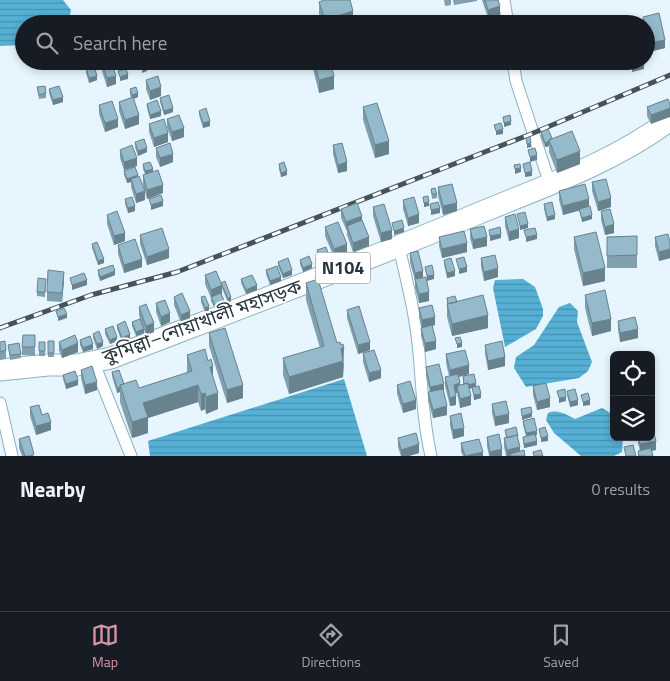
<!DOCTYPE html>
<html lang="en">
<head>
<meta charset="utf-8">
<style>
	:root { --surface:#171b24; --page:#242831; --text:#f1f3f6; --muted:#9ea1a6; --line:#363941; --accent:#d796a3 }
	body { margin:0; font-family:"Titillium Web","Noto Sans Bengali",sans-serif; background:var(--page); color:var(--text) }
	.controls { position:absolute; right:15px; bottom:15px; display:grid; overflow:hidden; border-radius:8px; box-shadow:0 2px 8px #0003 }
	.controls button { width:45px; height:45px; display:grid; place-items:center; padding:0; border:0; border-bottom:1px solid var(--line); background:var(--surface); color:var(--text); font:25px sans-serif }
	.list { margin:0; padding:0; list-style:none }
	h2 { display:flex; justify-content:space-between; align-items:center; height:65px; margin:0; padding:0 20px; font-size:21px }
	h2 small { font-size:16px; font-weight:400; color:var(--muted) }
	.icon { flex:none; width:28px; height:28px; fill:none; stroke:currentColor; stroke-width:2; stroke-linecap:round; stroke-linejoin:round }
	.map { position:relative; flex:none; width:670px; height:456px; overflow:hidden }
	.search { position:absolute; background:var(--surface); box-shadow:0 2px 8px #0003; left:15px; right:15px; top:15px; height:55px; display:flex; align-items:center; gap:12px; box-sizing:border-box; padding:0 18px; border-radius:28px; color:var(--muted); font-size:19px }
	.sheet { height:155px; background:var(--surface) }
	nav { display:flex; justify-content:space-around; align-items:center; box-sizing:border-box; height:70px; border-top:1px solid var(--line); background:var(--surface); font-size:14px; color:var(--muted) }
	nav a { display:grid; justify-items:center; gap:2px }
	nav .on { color:var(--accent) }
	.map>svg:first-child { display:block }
	.water { fill:url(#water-rules) }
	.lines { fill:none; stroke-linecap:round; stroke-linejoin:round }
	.street-casing { stroke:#8cb1c1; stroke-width:13 }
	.highway-casing { stroke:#8cb1c1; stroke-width:23 }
	.street { stroke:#fff; stroke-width:11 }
	.highway { stroke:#fff; stroke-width:21 }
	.rail-casing { stroke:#45545b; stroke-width:5 }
	.rail { stroke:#fff; stroke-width:3; stroke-dasharray:9; stroke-linecap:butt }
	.wall { fill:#80a0af }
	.shaded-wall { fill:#68828e }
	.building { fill:#95bacb; stroke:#68828e }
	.labels { text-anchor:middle; stroke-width:4; stroke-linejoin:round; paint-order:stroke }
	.shield { fill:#fff; stroke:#687277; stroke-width:1 }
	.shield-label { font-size:18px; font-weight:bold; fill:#27363d }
	.street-label { font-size:19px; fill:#27363d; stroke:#fff }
</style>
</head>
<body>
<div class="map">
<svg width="670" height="456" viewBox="0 0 670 456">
	<defs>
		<pattern id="water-rules" width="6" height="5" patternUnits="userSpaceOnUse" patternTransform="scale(1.25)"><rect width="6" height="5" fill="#56b0d5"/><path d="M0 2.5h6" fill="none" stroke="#4790ae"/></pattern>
	</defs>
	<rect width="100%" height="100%" fill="#e7f6fe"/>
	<path class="water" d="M0 0H63L71 10 68 24H24V45L0 46Z
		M523 279 535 287 543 309V316L536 329 505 347 493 288 495 280Z
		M570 303 578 311 577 322 592 362 588 371 579 378 526 387 514 368 516 357 534 345 559 307Z
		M344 379 367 456H150L148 441Z
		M602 408C617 415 614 422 614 437L623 438 622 452 614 456H581L554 433 546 420 548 413C558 409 565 414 575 419Z"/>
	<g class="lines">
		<g class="street-casing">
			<path id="street" d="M504 0 508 24
				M513 61 516 81 550 184
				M399 247C407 282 416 317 419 353 422 387 423 422 431 456
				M93 361 131 456
				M0 403 12 456"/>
		</g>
		<g class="highway-casing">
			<path id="highway" d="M0 370 48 365H77L111 358C233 311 356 265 477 214 542 187 613 163 670 120"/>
		</g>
		<use href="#street" class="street"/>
		<use href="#highway" class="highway"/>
		<g class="rail-casing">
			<path id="rail" d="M0 328 91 295 177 272 531 134 670 75"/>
		</g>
		<use href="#rail" class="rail"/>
	</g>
	<path class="wall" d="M444 0H451V5L445 6Z
		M453 0H477V1L454 5Z
		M482 0H498L500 15 488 18Z
		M319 2 353 24H322L319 14Z
		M643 17 665 48 649 52 646 40V24H643Z
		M311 61H330L334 89 319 93Z
		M102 63 116 84 107 87 102 71Z
		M86 68 97 80 89 83 86 73Z
		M146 80 161 96 150 100 146 89Z
		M37 87 46 93V98L39 99Z
		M49 89 63 102 53 105 49 93Z
		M130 89 138 97 134 99 139 124 125 129 119 111V102L131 98 130 94Z
		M160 98 173 112 164 115 160 102Z
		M668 99 651 124 647 116V107Z
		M147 104 161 116 150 119 147 108Z
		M99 105 118 127 105 132 99 114Z
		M363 107 389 154 375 158 363 120Z
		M199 111 210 126 203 128 199 115Z
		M167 119 184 137 172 141 167 127Z
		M149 124 168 142 154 147 149 132Z
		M541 132 552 138 580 164 557 173 549 152V146L545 147 541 137Z
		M135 142 147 152 138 156 135 147Z
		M333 145 347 171 338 173 333 154Z
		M156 148 173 162 160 167 156 157Z
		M120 150 137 166 124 170 120 158Z
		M143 164 153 172 163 193 147 199 143 184V175L145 174 143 169Z
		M279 164 287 175 281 177 279 169Z
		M124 171 138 176 145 200 136 203 131 187V182L127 183 124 175Z
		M592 182 611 207 598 211 592 191Z
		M438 187 457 211 443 215 438 196Z
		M431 189 437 194V198L432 199Z
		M559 191 589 206 592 219 582 222 579 210 563 215 559 200Z
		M125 199 135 211 128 213 125 204Z
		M403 200 419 223 408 226 403 209Z
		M544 204 555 219 547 221 544 209Z
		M373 207 392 239 381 242 373 216Z
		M341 209 362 220 369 246 353 252 347 235V231L341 218Z
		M601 211 614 233 605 235 601 220Z
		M107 215 125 241 114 245 107 224Z
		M505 217 519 238 509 241 505 226Z
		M325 227 347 252 334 257 325 236Z
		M470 229 487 246 473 249 470 238Z
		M140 235 169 258 147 265 140 244Z
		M637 236V268H607V237Z
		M439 237 467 252 442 258 439 246Z
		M574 237 605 281 583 286 574 249Z
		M655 237 670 242V258L659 261 655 246Z
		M92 244 104 263 98 265 92 248Z
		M118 245 142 267 124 273 118 254Z
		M317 250 329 260 321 264 317 254Z
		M410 253 423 277 429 301 419 303 415 288V281L410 262Z
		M481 258 498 277 484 281 481 267Z
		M300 260 312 268 303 272 300 264Z
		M444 260 455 276 447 278 444 264Z
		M278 262 292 275 283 278 278 266Z
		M98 270 115 275 100 281 98 275Z
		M266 270 281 281 270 285 266 274Z
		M205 275 221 284 231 301 228 303 222 288 221 294 224 306 215 309 211 301V298L205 284Z
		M46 279 45 297 37 296V292Z
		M241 279 257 290 246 294 241 283Z
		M64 280 62 302 47 301V292Z
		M306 283 344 364 343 377 289 394 283 375V358L320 348 306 300Z
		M585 295 611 331 592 336 585 308Z
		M174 297 190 320 181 323 174 305Z
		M201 297 209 311 205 312 201 302Z
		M447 298 457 302 488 328 452 336 447 317Z
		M156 303 170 322 161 326 156 312Z
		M139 307 154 332 146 335 144 330V333L136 336 132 326V322L140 319 139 315Z
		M419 308 435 325 432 326 436 349 425 352 421 336V327L419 317Z
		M347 310 370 350 358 354 347 318Z
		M618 321 638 338 620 342 618 330Z
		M117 325 130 339 122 342 117 329Z
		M105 329 117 341 110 344 105 334Z
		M209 333 243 398 227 403 209 346Z
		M93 334 103 346 97 349 93 338Z
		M35 335V356L22 355V347Z
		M80 340 93 349 83 352 80 345Z
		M48 341H54V357H48Z
		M0 342 6 350V359L0 360Z
		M39 342H45V356H39Z
		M59 342 78 352 62 358 59 351Z
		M8 345 21 354V358L10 360Z
		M485 345 505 366 488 370 485 354Z
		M363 353 381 378 369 382 363 362Z
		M446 354 469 374 459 377 460 385 463 384V376L476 386 481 398 474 400 472 388 469 389 471 405 460 408 457 393H456V405L450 406 445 386V377L449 376 446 363Z
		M187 355 213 378 218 409 206 414 205 409 201 411 198 402 148 418V433L132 438 120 402V392L117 393 112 376V372L124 384 139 388 187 373Z
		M426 367 444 393 447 415 433 418 428 401V392H430L426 376Z
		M81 370 97 390 85 394 81 378Z
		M63 375 78 385 66 389 63 379Z
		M397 385 416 409 403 413 397 394Z
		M533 386 550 407 537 410 533 395Z
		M567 391 578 405 570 407 567 395Z
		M492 404 509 423 495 426 492 413Z
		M30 407 42 415 51 430 36 435 30 416Z
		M450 416 464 436 453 439 450 425Z
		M523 421 537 435H536L537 445 524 448 523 441V437L526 436 523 425Z
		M505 430 520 451 525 456H506L504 447V438H506Z
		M487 437 502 456H489L487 446Z
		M638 437H651L656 450 651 451 653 456H638V451H640L638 443Z
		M398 438 419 453 409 456H401L398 447Z
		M19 439 34 456H22L19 448Z
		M461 443 483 456H463L461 452Z"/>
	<path class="shaded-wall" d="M500 6V15L488 18V10Z
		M353 11V24H325V20Z
		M665 40V48L649 52V43Z
		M644 65V69L632 72V67Z
		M147 67V71L142 73V69Z
		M128 74V79L120 81V77Z
		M97 76V80L89 83V78Z
		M116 76V84L107 87V78Z
		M334 76V89L319 93V80Z
		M161 87V96L150 100V91Z
		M138 93V97L132 99V95Z
		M63 97V102L53 105V100Z
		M173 108V112L164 115V111Z
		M670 108V117L651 124V115Z
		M161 111V116L150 119V115Z
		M139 115V124L125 129V120Z
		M118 119V127L105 132V123Z
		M210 121V126L203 128V123Z
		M511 121V125L504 127V123Z
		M184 128V137L172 141V132Z
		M503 129V134L496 135V131Z
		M168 133V142L154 147V138Z
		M389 141V154L375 158V145Z
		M549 141V146L545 147V143Z
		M531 143V147L527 148V144Z
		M147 148V152L138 156V151Z
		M580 151V164L557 173V160Z
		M173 154V162L160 167V158Z
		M537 155V160L530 162V157Z
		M137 158V166L124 170V162Z
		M347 162V171L338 173V165Z
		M521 168V172L515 174V169Z
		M153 169V173L145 176V171Z
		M287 171V175L281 177V173Z
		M532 171V176L525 177V173Z
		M138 175V180L131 179V182L127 183V179Z
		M163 185V193L147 199V190Z
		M145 191V200L136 203V194Z
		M611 198V207L598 211V202Z
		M589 199V208L563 215V206Z
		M163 201V206L151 210V205Z
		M429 202V206L424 207V203Z
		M457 203V211L443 215V206Z
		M135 206V211L128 213V208Z
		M440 208V213L431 215V210Z
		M419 214V223L408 226V218Z
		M555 215V219L547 221V217Z
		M592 215V219L582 222V218Z
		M362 216V225L347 226 346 231V222Z
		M528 224V228L520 230V226Z
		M614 224V233L605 235V227Z
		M404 228V232L394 235V231Z
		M519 229V238L509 241V232Z
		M392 230V239L381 242V233Z
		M125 233V241L114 245V236Z
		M501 234V238L490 241V236Z
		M537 235V239L526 242V237Z
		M369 237V246L353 252V243Z
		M487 237V246L473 249V240Z
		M467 243V252L442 258V249Z
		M347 244V252L334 257V249Z
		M169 249V258L147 265V257Z
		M670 249V258L659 261V252Z
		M329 256V260L321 264V259Z
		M104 259V263L98 265V261Z
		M142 259V267L124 273V265Z
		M312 264V268L303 272V268Z
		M467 267V272L459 274V269Z
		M498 268V277L484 281V272Z
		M605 268V281L583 286V273Z
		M292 270V275L283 278V274Z
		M115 271V275L100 281V277Z
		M423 271V279H415V281V273Z
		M455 271V276L447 278V273Z
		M64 272V280L62 302V293Z
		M434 275V279L427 281V276Z
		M281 277V281L270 285V281Z
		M87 280V285L72 290V285Z
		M222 285V294L211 298V290Z
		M257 285V290L246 294V290Z
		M429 292V301L419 303V294Z
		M231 297V301L228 303V298Z
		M224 301V306L215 309V305Z
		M209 306V311L205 312V308Z
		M190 311V320L181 323V315Z
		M170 313V322L161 326V317Z
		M67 314V318L58 321V317Z
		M488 315V328L452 336V324Z
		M435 317V325L422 329V320Z
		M611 319V331L592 336V323Z
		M154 323V332L146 335V326Z
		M144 329V333L136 336V332Z
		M638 329V338L620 342V333Z
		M130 334V339L122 342V338Z
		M117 337V341L110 344V340Z
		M436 341V349L425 352V343Z
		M103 342V346L97 349V344Z
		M370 342V350L358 354V345Z
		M78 343V352L62 358V350Z
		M462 343V347L457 348V344Z
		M93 344V349L83 352V348Z
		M341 348H344L343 377 289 394V377Z
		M505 357V366L488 370V361Z
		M469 365V374L450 379V370Z
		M213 366V383L210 367Z
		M381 370V378L369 382V373Z
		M78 380V385L66 389V384Z
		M97 382V390L85 394V385Z
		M460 383V392L457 386V393H454V385Z
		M476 383V387L465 390V385Z
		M444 384V393L430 396V387Z
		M198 385V402L148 418V433L132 438V422L143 403Z
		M243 385V398L227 403V390Z
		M117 388H120V392L117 393Z
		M205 393V409L201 411V394Z
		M218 393V409L206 414V397Z
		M481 394V398L474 400V395Z
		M456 396V405L450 406V398Z
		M471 396V405L460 408V399Z
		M566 397V401L559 403V398Z
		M550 398V407L537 410V402Z
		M416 400V409L403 413V404Z
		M578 400V405L570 407V402Z
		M590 400V405L583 406V402Z
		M447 406V415L433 418V410Z
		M532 413V417L522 420V416Z
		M509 414V423L495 426V417Z
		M51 422V430L36 435V426Z
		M464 428V436L453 439V430Z
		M537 431V435L526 437V433Z
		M548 436V441L541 442V438Z
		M537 441V445L524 448V444Z
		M656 441V450L640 453V444Z
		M419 444V453L409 456H401V450Z
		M520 447V456L510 454V456H507V450Z
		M502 449V456H490V452Z
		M483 452V456H467Z"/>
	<path class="building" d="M324 0H350L353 11 325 20 319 2Z
		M485 0H498L500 6 488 10Z
		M659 13 665 40 649 43 646 32V24H644L643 17Z
		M175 18 177 24H168L167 21Z
		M318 18 320 24H304L303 22Z
		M106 61H111L116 76 107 78 102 63Z
		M143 61H145L147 67 142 69 140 62Z
		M314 61H330L334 76 319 80Z
		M631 61H643L644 65 632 67Z
		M94 66 97 76 89 78 86 68Z
		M126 69 128 74 120 77 118 71Z
		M158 76 161 87 150 91 146 80Z
		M45 86 46 93 39 95 37 87Z
		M59 86 63 97 53 100 49 89Z
		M136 87 138 93 132 95 130 89Z
		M169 95 173 108 164 111 160 98Z
		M133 97 139 115 125 120 119 102Z
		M668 99 670 104V108L651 115 647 107Z
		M157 100 161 111 150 115 147 104Z
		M112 101 118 119 105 123 99 105Z
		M377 103 389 141 375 145 363 107Z
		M206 108 210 121 203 123 199 111Z
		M179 115 184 128 172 132 167 119Z
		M510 115 511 121 504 123 503 117Z
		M164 119 168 133 154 138 149 124Z
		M501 123 503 129 496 131 494 125Z
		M548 129 552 138 549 140V141L545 143 541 132Z
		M572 131 580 151 557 160 549 140Z
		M530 137 531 143 527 144 526 138Z
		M144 139 147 148 138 151 135 142Z
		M170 143 173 154 160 158 156 148Z
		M342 143 347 162 338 165 333 145Z
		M132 145 137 158 124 162 120 150Z
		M535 148 537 155 530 157 528 150Z
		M150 162 153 169 145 171 143 164Z
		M284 162 287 171 281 173 279 164Z
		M530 162 532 171 525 173 523 164Z
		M520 164 521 168 515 169 514 165Z
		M135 167 138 175 127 179 124 171Z
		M158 170 163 185 147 190 143 175Z
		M139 176 145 191 136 194 131 179Z
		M606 179 611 198 598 202 592 182Z
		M452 184 457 203 443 206 438 187Z
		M585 184 589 199 563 206 559 191Z
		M435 188 437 194H432L431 189Z
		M161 195 163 201 151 205 149 199Z
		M428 196 429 202 424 203 423 197Z
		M132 197 135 206 128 208 125 199Z
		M414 197 419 214 408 218 403 200Z
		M438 202 440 208 431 210 430 204Z
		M552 202 555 215 547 217 544 204Z
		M357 203 362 216 346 222 341 209Z
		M384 204 392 230 381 233 373 207Z
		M590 206 592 215 582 218 579 209Z
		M610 209 614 224 605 227 601 211Z
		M117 211 125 233 114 236 107 215Z
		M525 212 528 224 520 226 517 214Z
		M515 214 519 229 509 232 505 217Z
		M362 220 369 237 353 243 347 226Z
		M402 220 404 228 394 231 392 223Z
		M338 222 347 244 334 249 325 227Z
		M484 226 487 237 473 240 470 229Z
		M500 227 501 234 490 236 489 230Z
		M162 228 169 249 147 257 140 235Z
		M535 228 537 235 526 237 524 230Z
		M464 231 467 243 442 249 439 237Z
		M596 232 605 268 583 273 574 237Z
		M668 234 670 242V249L659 252 655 237Z
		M637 236V255L607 256V237Z
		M135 239 142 259 124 265 118 245Z
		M97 242 104 259 98 261 92 244Z
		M326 247 329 256 321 259 317 250Z
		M418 251 423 271 415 273 410 253Z
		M495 255 498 268 484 272 481 258Z
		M309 256 312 264 303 268 300 260Z
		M464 257 467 267 459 269 456 259Z
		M288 258 292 270 283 274 278 262Z
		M451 258 455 271 447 273 444 260Z
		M113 265 115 271 100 277 98 270Z
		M432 265 434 275 427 276 425 267Z
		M277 266 281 277 270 281 266 270Z
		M48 270 64 272 62 293 47 292Z
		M216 271 222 285 211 290 205 275Z
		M84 273 87 280 72 285 70 278Z
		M252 275 257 285 246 290 241 279Z
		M426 277 429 292 419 294 415 279Z
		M38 278 46 279 45 292H37Z
		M318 279 337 343 340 342 341 345 343 344 344 348H341L343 361 289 377 283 358 324 346 306 283Z
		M225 281 231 297 228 298 221 283Z
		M605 290 611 319 592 323 585 295Z
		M182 293 190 311 181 315 174 297Z
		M221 293 224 301 215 305 211 297Z
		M483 295 488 315 452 324 447 304Z
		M205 296 209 306 205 308 201 297Z
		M455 296 457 302 448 304 447 298Z
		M165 300 170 313 161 317 156 303Z
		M146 304 154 323 146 326 139 307Z
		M432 305 435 317 422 320 419 308Z
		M359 306 370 342 358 345 347 310Z
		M64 308 67 314 58 317 56 311Z
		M635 317 638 329 620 333 618 321Z
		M140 319 144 329 136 332 132 322Z
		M125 321 130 334 122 338 117 325Z
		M432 325 436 341 425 343 421 328Z
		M113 326 117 337 110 340 105 329Z
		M225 328 243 385 227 390 209 333Z
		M99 331 103 342 97 344 93 334Z
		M23 335H35V347H22Z
		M75 335 78 343 62 350 59 342Z
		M90 336 93 344 83 348 80 340Z
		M460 337 462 343 457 344 455 338Z
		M5 341 6 350 0 352V342Z
		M48 341H54V353H48Z
		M502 341 505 357 488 361 485 345Z
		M39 342H45V351H39Z
		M19 343 21 354 10 355 8 345Z
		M205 349 208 361 211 359 213 366 210 367 218 393 206 397 205 393 201 394 198 385 143 403 148 417 132 422 120 385 136 380 139 388 192 371 187 355Z
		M374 350 381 370 369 373 363 353Z
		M465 350 469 365 450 370 446 354Z
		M439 364 444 384 430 387 426 367Z
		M92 366 97 382 85 385 81 370Z
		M119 370 124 384 120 385V388H117L112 372Z
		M75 371 78 380 66 384 63 375Z
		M458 374 460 383 454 385 456 396 450 398 445 377Z
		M474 374 476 383 468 385V383L464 384 463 376Z
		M410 381 416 400 403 404 397 385Z
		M468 383 471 396 460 399 457 386Z
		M546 383 550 398 537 402 533 386Z
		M479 386 481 394 474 395 472 387Z
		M443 389 447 406 433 410 428 392Z
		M565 389 566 397 559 398 557 391Z
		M575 389 578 400 570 402 567 391Z
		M588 393 590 400 583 402 581 395Z
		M506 401 509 414 495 417 492 404Z
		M39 405 42 415 48 413 51 422 36 426 30 407Z
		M531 407 532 413 522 416 521 409Z
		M461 413 464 428 453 430 450 416Z
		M534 418 537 431 526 433 523 421Z
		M516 427 518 436 517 435 507 438 505 430Z
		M545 427 548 436 541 438 539 429Z
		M651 430H653L656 441 640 444 638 437H651Z
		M416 433 419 444 401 450 398 438Z
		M499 434 502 449 490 452 487 437Z
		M535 434 537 441 524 444 523 437Z
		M517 435 520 447 507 450 504 438Z
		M29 436 34 454 30 456H25L19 439Z
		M479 439 483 452 465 456 461 443Z
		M633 445 636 456H626L624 447Z
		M651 448 653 456H639L638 451Z
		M524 450 525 456H511L510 454Z
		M541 450 543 456H534L533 452Z"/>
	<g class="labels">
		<rect class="shield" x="315.5" y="252.5" width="55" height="31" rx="4"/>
		<g class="shield-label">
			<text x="343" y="274">N104</text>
		</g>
		<g class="street-label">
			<text transform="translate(202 321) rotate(-20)" y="7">কুমিল্লা–নোয়াখালী মহাসড়ক</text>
		</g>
	</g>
</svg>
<div class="controls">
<button><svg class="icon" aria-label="locate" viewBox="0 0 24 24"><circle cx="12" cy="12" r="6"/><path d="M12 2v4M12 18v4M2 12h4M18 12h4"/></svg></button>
<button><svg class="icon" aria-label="layers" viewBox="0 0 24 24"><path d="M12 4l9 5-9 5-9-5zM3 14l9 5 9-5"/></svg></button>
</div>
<div class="search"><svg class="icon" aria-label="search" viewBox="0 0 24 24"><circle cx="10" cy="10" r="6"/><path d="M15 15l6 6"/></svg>Search here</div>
</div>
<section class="sheet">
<h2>Nearby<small>0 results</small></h2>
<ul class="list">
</ul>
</section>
<nav>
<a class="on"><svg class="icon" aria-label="map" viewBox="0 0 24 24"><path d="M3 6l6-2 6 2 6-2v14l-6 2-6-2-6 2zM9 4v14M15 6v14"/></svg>Map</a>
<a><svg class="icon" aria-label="directions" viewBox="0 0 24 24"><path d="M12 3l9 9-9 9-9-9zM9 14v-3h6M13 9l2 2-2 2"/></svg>Directions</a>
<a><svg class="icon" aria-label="saved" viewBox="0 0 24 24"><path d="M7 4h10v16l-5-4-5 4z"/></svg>Saved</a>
</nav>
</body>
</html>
